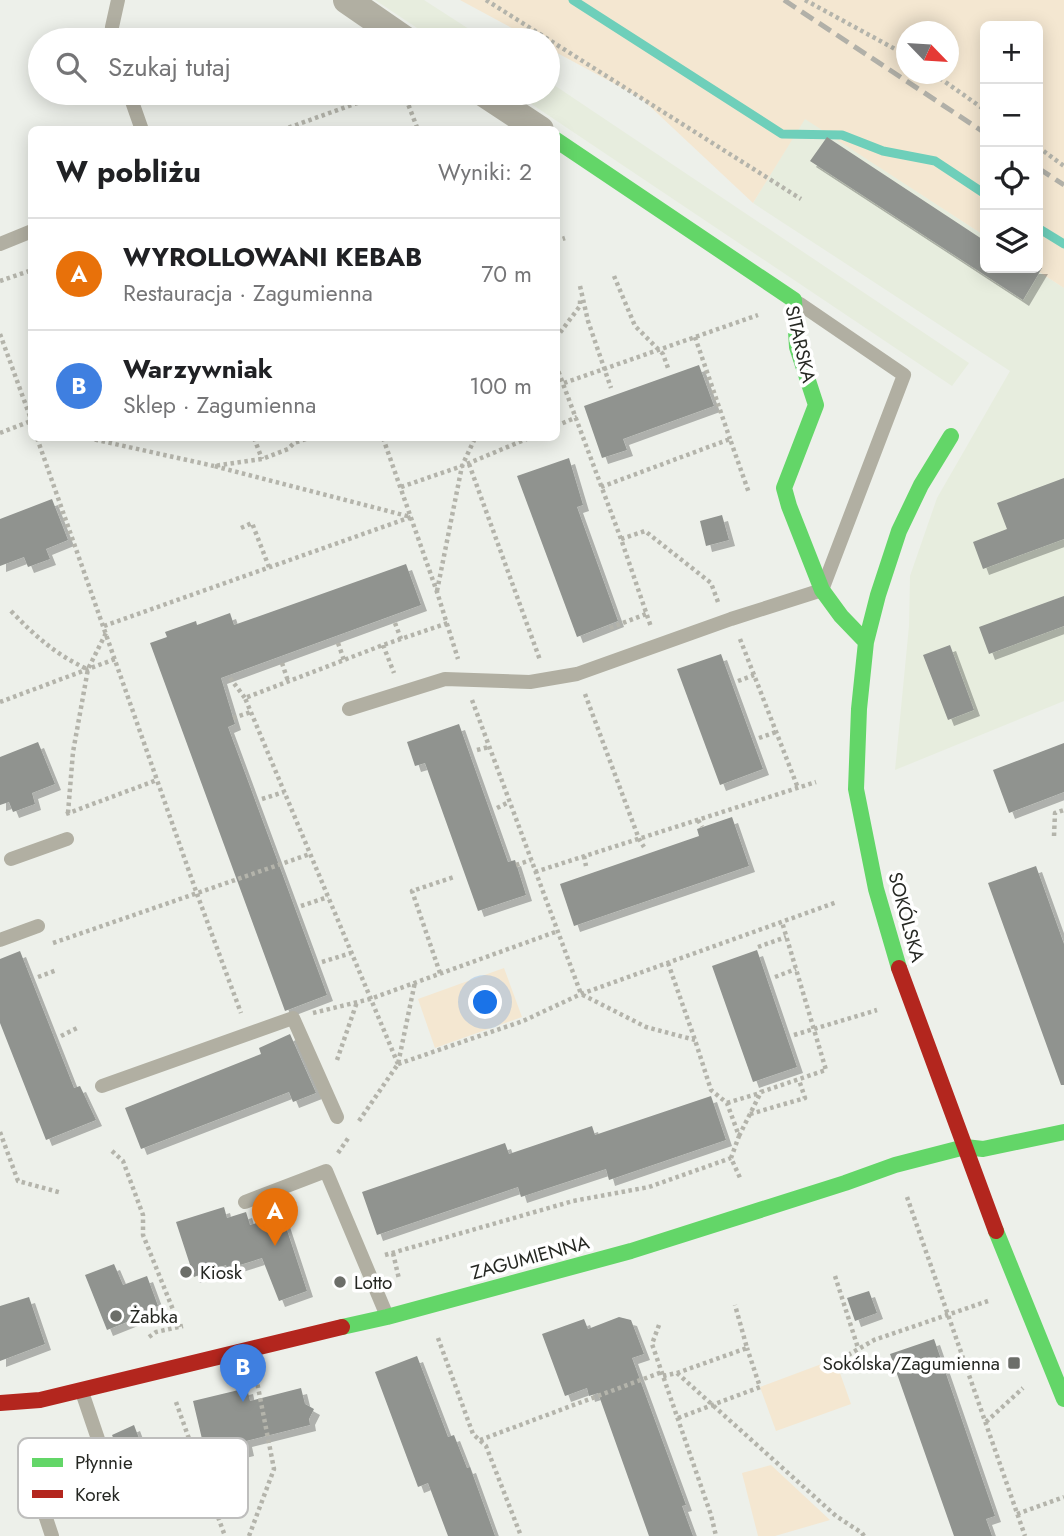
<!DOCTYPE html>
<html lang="pl">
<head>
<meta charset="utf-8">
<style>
	:root { --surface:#fff; --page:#f2f2f2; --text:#202124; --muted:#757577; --line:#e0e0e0; --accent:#6c6e69 }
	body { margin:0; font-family:Jost,sans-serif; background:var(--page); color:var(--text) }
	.controls { position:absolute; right:21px; top:21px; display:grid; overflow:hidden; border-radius:10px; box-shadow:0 4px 18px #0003 }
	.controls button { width:63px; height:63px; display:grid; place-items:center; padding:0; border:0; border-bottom:2px solid var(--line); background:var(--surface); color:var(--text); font:35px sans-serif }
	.compass { position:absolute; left:896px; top:21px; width:63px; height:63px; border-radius:50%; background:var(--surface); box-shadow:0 4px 18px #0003; rotate:115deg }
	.you { position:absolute; left:486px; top:1003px; width:24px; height:24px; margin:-18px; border:5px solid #fff; border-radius:50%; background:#1a73e8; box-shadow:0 0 0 10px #1a73e833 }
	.badge { display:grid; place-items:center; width:46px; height:46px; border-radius:50%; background:var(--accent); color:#fff; font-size:23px; font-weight:700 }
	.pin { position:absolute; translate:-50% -58px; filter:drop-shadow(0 2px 4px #0008) }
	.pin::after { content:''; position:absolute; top:37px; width:24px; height:21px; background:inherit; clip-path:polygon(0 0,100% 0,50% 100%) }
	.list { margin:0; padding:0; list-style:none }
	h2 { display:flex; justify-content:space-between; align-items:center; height:91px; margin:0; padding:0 28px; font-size:30px }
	h2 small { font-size:23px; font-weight:400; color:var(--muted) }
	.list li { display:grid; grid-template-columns:46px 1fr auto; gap:21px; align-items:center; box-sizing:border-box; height:112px; padding:0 28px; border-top:2px solid var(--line) }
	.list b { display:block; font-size:26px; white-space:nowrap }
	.list p { margin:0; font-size:23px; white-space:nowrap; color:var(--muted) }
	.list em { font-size:23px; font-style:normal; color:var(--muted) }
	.icon { flex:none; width:38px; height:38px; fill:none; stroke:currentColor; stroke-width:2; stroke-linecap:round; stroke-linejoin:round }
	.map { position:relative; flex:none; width:1064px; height:1536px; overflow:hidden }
	.search { position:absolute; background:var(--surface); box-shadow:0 4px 18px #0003; left:28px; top:28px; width:532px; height:77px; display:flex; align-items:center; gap:18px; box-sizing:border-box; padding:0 24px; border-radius:38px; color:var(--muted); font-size:26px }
	.panel { position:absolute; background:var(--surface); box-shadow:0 4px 18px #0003; left:28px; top:126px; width:532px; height:315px; border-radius:10px }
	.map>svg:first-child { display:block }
	.built { fill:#e7edde }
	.green { fill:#f4e7d1; fill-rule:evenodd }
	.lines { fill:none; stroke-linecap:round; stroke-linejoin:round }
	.stream { stroke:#6ecfba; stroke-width:9 }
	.building { fill:#90938f; filter:url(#shadow) }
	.path { stroke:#b4b4ab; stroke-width:4.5; stroke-dasharray:3.5 3.5; stroke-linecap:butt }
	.lane { stroke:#b1afa2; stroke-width:14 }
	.street { stroke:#b1afa2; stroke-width:28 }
	.fast { stroke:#63d668; stroke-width:16 }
	.jam { stroke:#b3261e; stroke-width:16 }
	.rail { stroke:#b1b0a8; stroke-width:5; stroke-dasharray:14 7; stroke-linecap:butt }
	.poi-dot { fill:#6c6e69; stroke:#fff; stroke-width:2.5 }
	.labels { text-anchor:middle; stroke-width:7; stroke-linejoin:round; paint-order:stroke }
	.street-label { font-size:19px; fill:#262823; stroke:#fff }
	.poi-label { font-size:19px; fill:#262823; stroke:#fff; text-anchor:start }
	.key { fill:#fff; stroke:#bebebd; stroke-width:2 }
	.key-label { font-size:19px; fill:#262823 }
</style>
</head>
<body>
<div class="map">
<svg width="1064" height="1536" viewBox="0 0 1064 1536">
	<defs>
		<filter id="shadow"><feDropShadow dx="6" dy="6" stdDeviation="0" flood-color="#0004"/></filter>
	</defs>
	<rect width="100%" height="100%" fill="#edf0ea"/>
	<path class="built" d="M375 0H424L486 40H435Z
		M548 81 969 363 952 386 515 93H548Z
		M805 118 985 236V268H1033L1064 288V701L895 770 909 626 910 576 937 498 1010 371 753 203Z"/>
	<path class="green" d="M460 0H1064V288L1033 268H1038V26H985V236L805 119 753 203 641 98 548 48V40H534ZM906 32H948V74H906Z
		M504 968 522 1017 435 1048 418 999Z
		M835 1359 851 1404 776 1431 760 1387Z
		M771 1465 830 1520 775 1536H758L742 1473Z"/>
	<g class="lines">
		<path class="stream" d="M573 0 782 134 842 135 883 151 935 161 985 194
			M1038 228 1064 244"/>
	</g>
	<path class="building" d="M827 137 985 241V268H1042L1023 300 810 161Z
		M699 365 714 406 623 439 627 450 602 458 584 406Z
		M569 458 583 505 577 507 618 621 577 637 517 476Z
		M1064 478V539L983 569 973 542 1007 529 997 503Z
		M52 499 68 540 46 549 50 559 28 567 24 557 0 566V519Z
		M722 515 729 540 706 546 700 521Z
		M406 564 421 605 221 678 235 724 228 727 327 995 285 1011 150 643 167 637 165 632 196 621 197 625 230 613 234 625Z
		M1064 596V626L989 654 979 627Z
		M950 645 974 710 948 720 923 655Z
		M721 654 763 769 720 785 677 669Z
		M459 724 508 862 515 860 526 895 478 911 425 763 415 766 407 742Z
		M38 742 55 784 32 793 35 804 13 812 9 802 0 805V757Z
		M1064 743V792L1009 813 993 770Z
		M732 817 749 866 574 926 560 884 699 836 697 829Z
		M1036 866 1064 944V1085H1061L988 883Z
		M757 950 797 1067 753 1082 712 966Z
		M20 951 74 1088 80 1086 96 1120 46 1140 0 1023V959Z
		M290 1034 316 1093 293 1102 289 1092 141 1149 125 1108 261 1054 259 1048Z
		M711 1096 726 1140 609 1180 606 1169 521 1197 518 1187 377 1235 362 1192 505 1143 509 1154 592 1126 595 1135Z
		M224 1207 227 1218 246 1212 250 1225 282 1215 307 1291 279 1301 262 1258 227 1269 226 1265 194 1277 176 1222Z
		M114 1264 123 1285 147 1276 158 1306 136 1315 137 1318 107 1330 85 1275Z
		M869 1291 877 1313 855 1321 847 1298Z
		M29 1297 45 1344 0 1361V1306Z
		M619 1317 631 1320 644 1354 632 1358 686 1505 682 1506 693 1536H649L598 1393 589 1396 587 1388 565 1396 542 1334 584 1319 588 1329Z
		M934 1339 995 1516 986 1519 992 1536H954L890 1354Z
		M417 1356 448 1437 454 1435 467 1468 470 1467 495 1536H448L428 1483 418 1487 375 1372Z
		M247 1388 250 1401 301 1388 305 1404 314 1409 309 1419 310 1425 246 1441 248 1450 207 1460 193 1401Z
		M134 1425 143 1449 121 1457 112 1435Z"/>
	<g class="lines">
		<path class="path" d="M486 0 801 199
			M805 0 906 55
			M934 74 985 110
			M408 93 405 96 418 130
			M282 130 385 93
			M1038 147 1064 166
			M556 241 565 238
			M614 276 635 326 663 354 668 368
			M0 281 32 270
			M580 286 588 321 611 388
			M0 334 32 422
			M695 337 730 439
			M556 338 580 306V297
			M556 365 621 539 651 627
			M564 383 758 315
			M556 426 577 417
			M0 433 31 421
			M37 438 197 894 241 1013
			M88 438 214 466
			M254 438 262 459
			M383 438 437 592 458 659
			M469 464 540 660
			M401 487 462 466 529 438
			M601 487 730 439 749 493
			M241 528 252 523 269 567
			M621 539 645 531 711 583 718 602
			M437 591 462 466 475 438
			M11 611C35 636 55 654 87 669
			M395 623 401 639
			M104 626 411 517 214 466 262 459 288 449 294 443 309 438
			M610 628 646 614
			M740 639 798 788
			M338 643 344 660
			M383 645 394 673
			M282 663 288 681
			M230 678 245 698
			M738 681 754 675
			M585 694 639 839 644 847
			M472 700 581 994 646 1027 695 1040
			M0 702 115 659
			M233 718 251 712
			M759 738 776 732
			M477 750 489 747
			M262 799 284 792
			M497 808 509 802
			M68 813 73 752 88 669 106 633
			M66 814 157 780
			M698 820 702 827
			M1054 836 1055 813 1064 810
			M584 856 586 866
			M516 865 531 860
			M535 872 816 782
			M301 906 328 897
			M53 943 310 854
			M758 947 786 937
			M322 962 351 953
			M668 963 695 1040 711 1090 727 1103 739 1136 731 1158 741 1180
			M440 973 412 891 454 877
			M38 977 57 970
			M775 977 796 969
			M313 1013 370 999 558 931
			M794 1035 877 1010
			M61 1036 79 1027
			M337 1060 357 1002
			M398 1064 245 698 383 645 448 623
			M398 1064 523 1021 581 994 837 902
			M727 1103 760 1093
			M750 1114 805 1098 799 1080
			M359 1121 398 1064 415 982
			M0 1132 18 1181 62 1193
			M739 1136 761 1092 826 1070 782 922
			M112 1151 123 1161 143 1215V1235L180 1327
			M338 1153 349 1137
			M907 1197 1025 1536
			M393 1253 399 1279
			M385 1255 573 1201 649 1187 731 1158
			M835 1276 858 1348
			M659 1325 652 1344 711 1515 716 1536
			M149 1337 156 1332 183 1326
			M438 1338 473 1434 486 1446 521 1536
			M836 1362 874 1340 988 1301
			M677 1373 836 1516 862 1533 864 1536
			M663 1376 677 1373 747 1348 735 1305
			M176 1402 193 1450
			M678 1418 760 1387 747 1348
			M986 1422 1023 1388
			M480 1440 662 1372
			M201 1471 225 1536
			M181 1489 210 1497
			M1017 1514 1064 1497
			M249 1536 274 1469 257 1382"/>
		<path class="lane" d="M111 40 112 27 118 0
			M129 93 142 130
			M0 244 32 231
			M349 709 445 679 530 682 577 674 731 619 822 590 904 375 800 304
			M11 859 67 839
			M0 940 38 926
			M102 1086 293 1018 337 1117
			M245 1202 326 1171 387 1316
			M99 1442 128 1489 178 1467
			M52 1536 38 1494 61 1491 81 1475 99 1442 82 1392"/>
		<path class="street" d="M347 0 405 40
			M484 93 540 130"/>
		<path class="fast" d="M556 140 794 300 797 347 816 405 784 488 789 506 822 590 841 616 866 642
			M899 968 876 889 856 789 859 709 866 642 878 595 899 531 921 485 951 436
			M996 1231 1064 1399
			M342 1327 387 1317 631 1251 845 1183 895 1165 965 1147 983 1149 1064 1132"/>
		<path class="jam" d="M899 968 996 1231
			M0 1403 40 1400 342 1327"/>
		<path class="rail" d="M784 0 985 133
			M1038 168 1064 185"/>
	</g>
	<g class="poi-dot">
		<circle cx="186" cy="1272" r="7"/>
		<circle cx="340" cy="1282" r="7"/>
		<circle cx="116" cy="1316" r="7"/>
		<rect x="1007" y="1356" width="14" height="14" rx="3.5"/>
	</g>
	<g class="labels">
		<g class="street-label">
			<text transform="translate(801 344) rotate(77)" y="7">SITARSKA</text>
			<text transform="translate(907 917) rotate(75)" y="7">SOKÓLSKA</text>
			<text transform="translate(530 1257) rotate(-15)" y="7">ZAGUMIENNA</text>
		</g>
		<g class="poi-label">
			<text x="200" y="1279">Kiosk</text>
			<text x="354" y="1289">Lotto</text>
			<text x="130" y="1323">Żabka</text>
			<text x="1000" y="1370" text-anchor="end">Sokólska/Zagumienna</text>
		</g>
	</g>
	<rect x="18" y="1438" width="230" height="80" rx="10" class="key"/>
	<rect x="32" y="1458" width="31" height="9" fill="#63d668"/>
	<rect x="32" y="1490" width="31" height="8" fill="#b3261e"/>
	<g class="key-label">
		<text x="75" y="1469">Płynnie</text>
		<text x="75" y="1501">Korek</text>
	</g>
</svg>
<div class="controls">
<button>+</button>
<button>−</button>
<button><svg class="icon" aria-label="locate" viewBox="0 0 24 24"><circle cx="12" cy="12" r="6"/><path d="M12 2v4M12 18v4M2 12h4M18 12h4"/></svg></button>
<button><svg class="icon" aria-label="layers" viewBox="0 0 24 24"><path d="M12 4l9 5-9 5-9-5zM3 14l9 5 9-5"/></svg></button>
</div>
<svg class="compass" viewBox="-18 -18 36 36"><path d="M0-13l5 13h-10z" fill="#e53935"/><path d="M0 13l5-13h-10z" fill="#757577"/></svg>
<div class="you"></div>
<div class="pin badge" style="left:275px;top:1246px;background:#e8710a">A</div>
<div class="pin badge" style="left:243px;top:1402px;background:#3f7fe0">B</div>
<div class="search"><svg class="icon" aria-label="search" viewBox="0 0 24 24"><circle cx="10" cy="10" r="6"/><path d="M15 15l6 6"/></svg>Szukaj tutaj</div>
<section class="panel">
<h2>W pobliżu<small>Wyniki: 2</small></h2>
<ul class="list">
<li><span class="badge" style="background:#e8710a">A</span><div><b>WYROLLOWANI KEBAB</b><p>Restauracja · Zagumienna</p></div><em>70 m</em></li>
<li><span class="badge" style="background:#3f7fe0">B</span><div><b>Warzywniak</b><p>Sklep · Zagumienna</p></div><em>100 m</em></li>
</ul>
</section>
</div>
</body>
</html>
